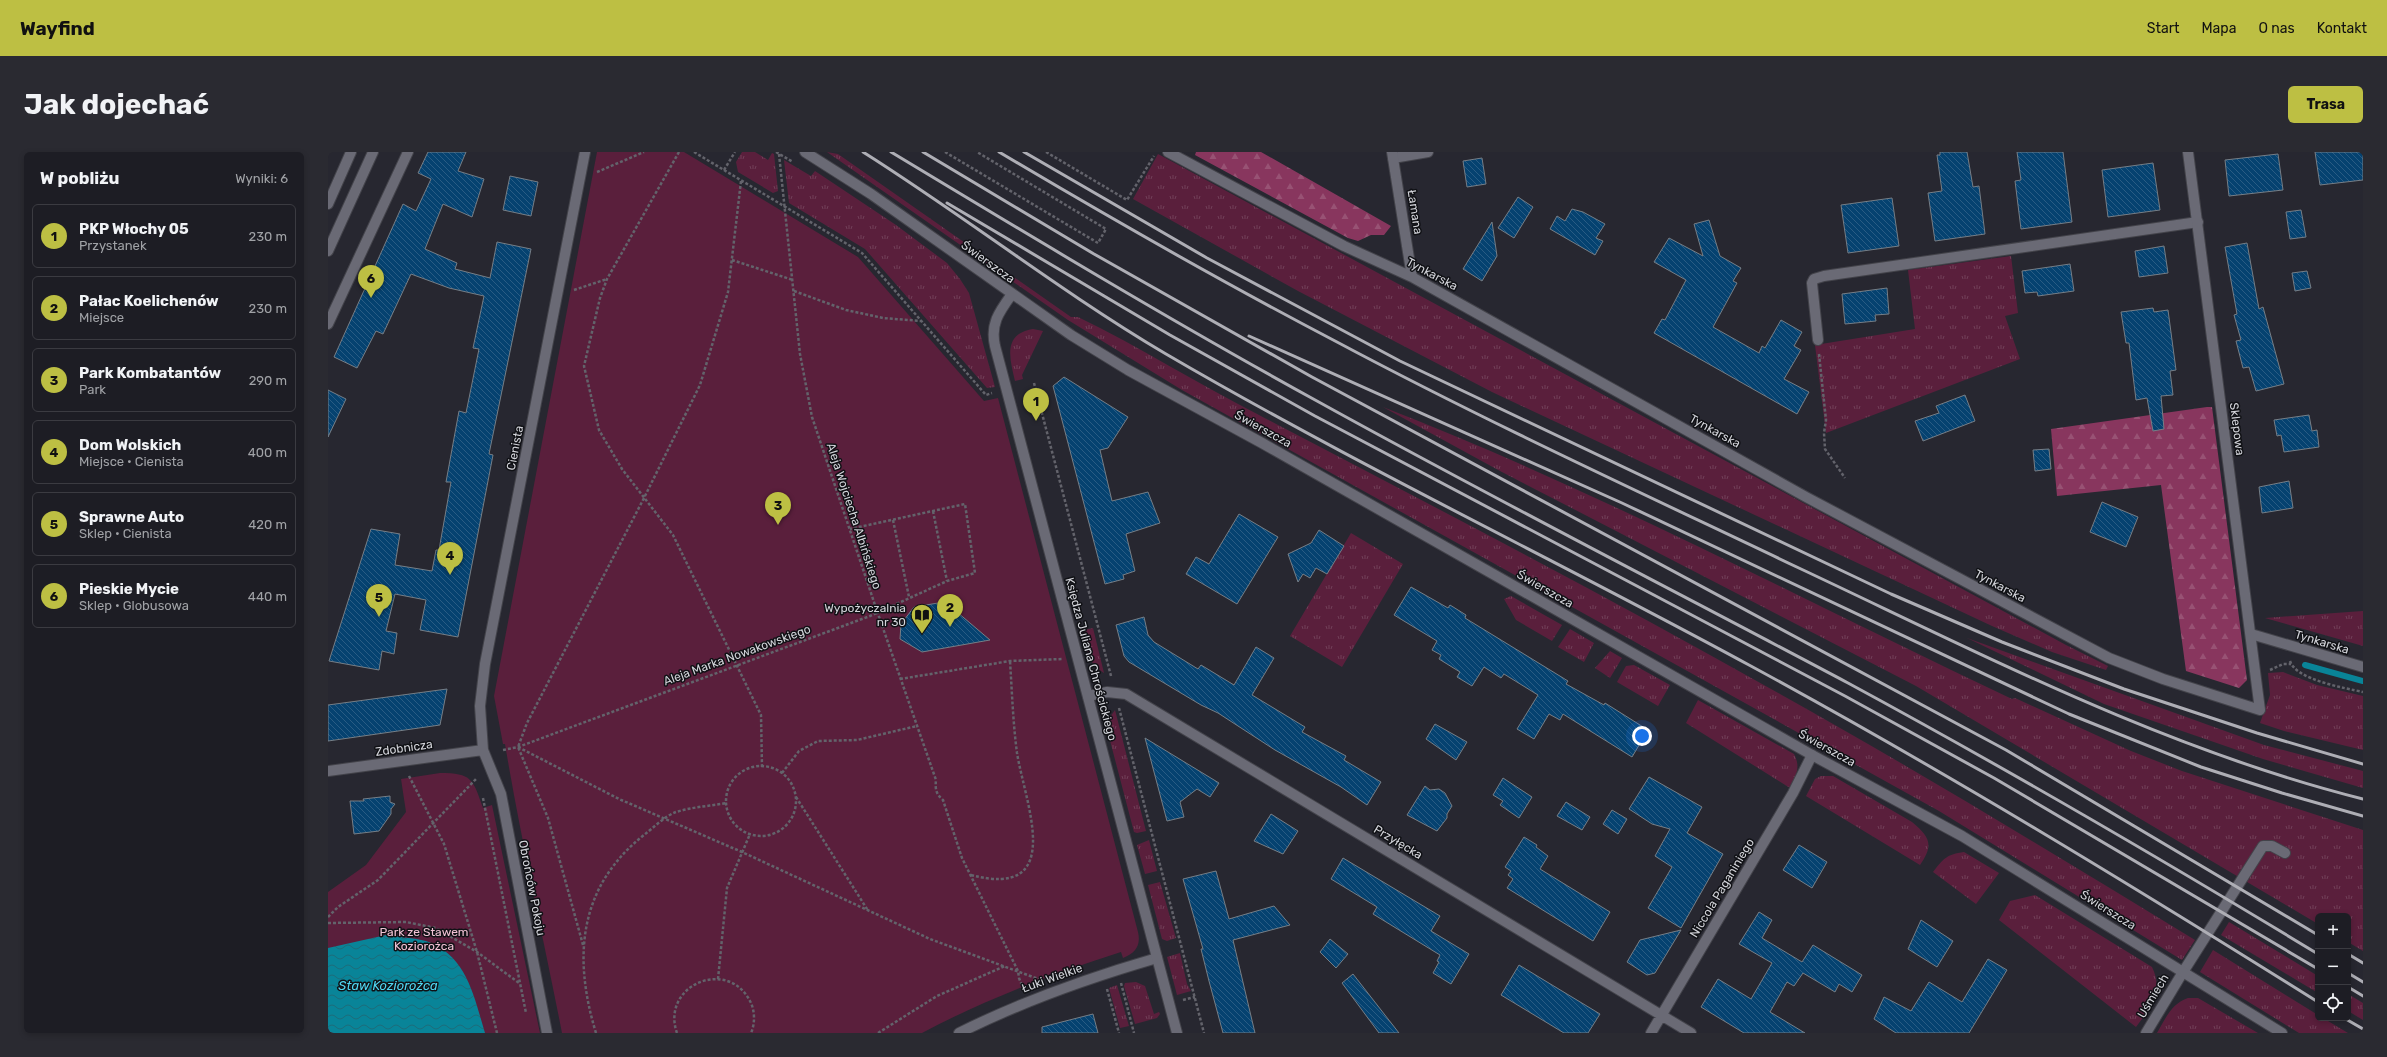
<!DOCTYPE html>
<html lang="pl">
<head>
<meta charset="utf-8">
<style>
	:root { --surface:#1d1d24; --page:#2a2a31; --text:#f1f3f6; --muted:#a0a2a6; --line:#3b3b41; --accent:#bdbf43 }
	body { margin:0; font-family:Rubik,sans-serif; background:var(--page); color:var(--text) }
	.controls { position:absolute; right:12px; bottom:12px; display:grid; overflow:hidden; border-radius:6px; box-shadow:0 2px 6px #0003 }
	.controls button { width:36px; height:36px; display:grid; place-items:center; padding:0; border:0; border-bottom:1px solid var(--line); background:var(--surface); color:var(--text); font:20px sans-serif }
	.you { position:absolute; left:1314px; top:584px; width:14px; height:14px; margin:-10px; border:3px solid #fff; border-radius:50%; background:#1a73e8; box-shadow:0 0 0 6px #1a73e833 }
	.badge { display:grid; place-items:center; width:26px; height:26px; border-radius:50%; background:var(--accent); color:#111; font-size:13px; font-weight:700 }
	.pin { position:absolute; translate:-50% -33px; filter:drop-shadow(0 1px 2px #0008) }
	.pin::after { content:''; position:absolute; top:21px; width:14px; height:12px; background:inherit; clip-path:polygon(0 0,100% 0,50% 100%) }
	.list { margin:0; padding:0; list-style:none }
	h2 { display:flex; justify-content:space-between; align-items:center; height:52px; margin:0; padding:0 16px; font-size:17px }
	h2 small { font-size:13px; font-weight:400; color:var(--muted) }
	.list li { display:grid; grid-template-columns:26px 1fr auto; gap:12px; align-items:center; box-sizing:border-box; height:64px; margin:0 8px 8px; padding:0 8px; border:1px solid var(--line); border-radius:6px }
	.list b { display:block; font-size:15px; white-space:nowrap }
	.list p { margin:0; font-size:13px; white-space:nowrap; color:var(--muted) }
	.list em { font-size:13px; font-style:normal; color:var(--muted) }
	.icon { flex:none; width:22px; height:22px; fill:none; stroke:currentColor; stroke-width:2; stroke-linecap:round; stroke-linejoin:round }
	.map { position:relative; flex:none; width:2035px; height:881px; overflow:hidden; border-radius:6px }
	header { display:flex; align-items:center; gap:24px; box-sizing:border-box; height:56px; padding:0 20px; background:var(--accent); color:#111 }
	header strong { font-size:19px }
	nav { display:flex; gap:22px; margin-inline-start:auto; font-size:14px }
	.intro { display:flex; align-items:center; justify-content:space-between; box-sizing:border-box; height:96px; padding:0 24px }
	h1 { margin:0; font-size:28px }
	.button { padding:10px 18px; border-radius:6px; background:var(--accent); color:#111; font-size:14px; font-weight:700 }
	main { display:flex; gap:24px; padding:0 24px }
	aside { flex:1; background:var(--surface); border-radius:6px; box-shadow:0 2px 6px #0003 }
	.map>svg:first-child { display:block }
	.grass { fill:url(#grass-tufts) }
	.forest { fill:url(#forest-firs) }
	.green { fill:#5a1f3c }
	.water { fill:url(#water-waves) }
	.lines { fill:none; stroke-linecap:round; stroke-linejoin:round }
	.stream { stroke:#098498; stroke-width:6 }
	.building { fill:url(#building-back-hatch); stroke:#767e86 }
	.service-casing { stroke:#43434a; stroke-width:12 }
	.minor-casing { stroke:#43434a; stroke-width:12 }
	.tertiary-casing { stroke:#43434a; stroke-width:12 }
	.secondary-casing { stroke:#43434a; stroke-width:12 }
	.path { stroke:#63636b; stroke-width:2.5; stroke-dasharray:3 2; stroke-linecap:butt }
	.service { stroke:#6a6a75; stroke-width:10 }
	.minor { stroke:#6a6a75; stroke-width:10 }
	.tertiary { stroke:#6a6a75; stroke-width:10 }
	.secondary { stroke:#6a6a75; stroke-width:10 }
	.rail { stroke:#aeaeb5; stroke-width:3 }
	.labels { text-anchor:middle; stroke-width:3; stroke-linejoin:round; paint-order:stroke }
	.street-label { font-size:12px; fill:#d3d4da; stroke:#101115 }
	.poi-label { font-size:12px; fill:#d3d4da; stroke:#101115; text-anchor:end }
	.park-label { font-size:12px; fill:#f2c2d5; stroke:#101115 }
	.water-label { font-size:13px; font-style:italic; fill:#50d8f3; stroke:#101115 }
</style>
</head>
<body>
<header>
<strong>Wayfind</strong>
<nav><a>Start</a><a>Mapa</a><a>O nas</a><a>Kontakt</a></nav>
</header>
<div class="intro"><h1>Jak dojechać</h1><a class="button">Trasa</a></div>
<main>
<aside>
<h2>W pobliżu<small>Wyniki: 6</small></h2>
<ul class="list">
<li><span class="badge">1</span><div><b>PKP Włochy 05</b><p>Przystanek</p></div><em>230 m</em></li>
<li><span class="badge">2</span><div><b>Pałac Koelichenów</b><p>Miejsce</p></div><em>230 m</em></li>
<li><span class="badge">3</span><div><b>Park Kombatantów</b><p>Park</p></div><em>290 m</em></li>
<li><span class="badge">4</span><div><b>Dom Wolskich</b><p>Miejsce · Cienista</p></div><em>400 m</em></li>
<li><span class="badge">5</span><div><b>Sprawne Auto</b><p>Sklep · Cienista</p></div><em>420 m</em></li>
<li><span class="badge">6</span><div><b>Pieskie Mycie</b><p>Sklep · Globusowa</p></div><em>440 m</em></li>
</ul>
</aside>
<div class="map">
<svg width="2035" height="881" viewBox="0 0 2035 881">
	<defs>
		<pattern id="grass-tufts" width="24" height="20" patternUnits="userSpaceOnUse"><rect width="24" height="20" fill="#5a1f3c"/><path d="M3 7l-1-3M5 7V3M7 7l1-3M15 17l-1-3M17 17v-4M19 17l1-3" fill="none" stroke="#713f58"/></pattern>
		<pattern id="forest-firs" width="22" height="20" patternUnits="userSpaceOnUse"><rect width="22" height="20" fill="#88365e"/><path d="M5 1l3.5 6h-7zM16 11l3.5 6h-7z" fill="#985274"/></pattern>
		<pattern id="water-waves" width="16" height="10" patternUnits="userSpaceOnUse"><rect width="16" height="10" fill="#098498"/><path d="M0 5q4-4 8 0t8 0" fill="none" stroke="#1c6c7a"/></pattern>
		<pattern id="building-back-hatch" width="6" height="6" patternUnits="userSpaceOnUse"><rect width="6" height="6" fill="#054270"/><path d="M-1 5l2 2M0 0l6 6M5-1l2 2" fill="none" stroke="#295c84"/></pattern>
	</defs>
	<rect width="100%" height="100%" fill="#272730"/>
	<path class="grass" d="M414 0H427L440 8 444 1 446 2 450 39 445 41 410 20 408 10Z
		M499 0 510 2 743 165H750C812 195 870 232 931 263 1105 354 1280 445 1452 542 1592 620 1729 704 1867 788L1854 808 1611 659 854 238 740 168Z
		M830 2 1738 493 1780 514 1778 518 1724 500 1664 474 1164 240 970 139 805 47Z
		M456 8 483 24 487 19 568 73 619 111 632 127 641 141 667 235 659 236 537 97 461 51Z
		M1683 104 1690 161 1677 164 1692 207 1498 281 1487 193 1587 177 1580 118Z
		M705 177 715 179 694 223 695 227 687 229C682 207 674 182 705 177Z
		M1055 255C1271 339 1475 448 1684 547L1687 546 1803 599 1854 619 2035 678V799L2020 790V764H1990V772L1588 534 1172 319Z
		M1023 381 1075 412 1014 515 962 484Z
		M1183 444 1234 473 1224 489 1188 468 1176 447Z
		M2035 459V494L1937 466Z
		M765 476 776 521C760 511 758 498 754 481L756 478Z
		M1242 477 1266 491 1256 510 1230 495Z
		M1639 486 1936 593 2035 619V636L1935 607 1776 552Z
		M1282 499 1294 506 1282 526 1267 516Z
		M1306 513 1342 533 1330 554 1289 530 1298 514Z
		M1955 520 1989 533 2035 544V598L1956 579 1932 571 1942 543 1940 521Z
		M1370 548 1466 602C1473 615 1468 624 1462 636L1358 571Z
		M787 558 818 679 809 681 806 680 779 577 780 568Z
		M1493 624H1505L1584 670C1602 685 1606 693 1592 713L1478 644 1487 627Z
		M821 688 829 719 817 722 809 693Z
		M1636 700 1671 721 1648 752 1605 720C1615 707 1619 702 1636 700Z
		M832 730 848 786 839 789 834 787 820 733Z
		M1707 743 1824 815C1836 839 1822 856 1808 875L1671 768 1682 749Z
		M1901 770 1990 824V841L1893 783Z
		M1885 798 1990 863V866H1995L2020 881H1971L1872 820Z
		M852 801 859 832 863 839 849 843 839 805Z
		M808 830 817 834 826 862 831 860 832 862 829 866 807 872 796 834 797 831Z
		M789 833 801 874 792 876 781 836Z
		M2020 842 2035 851V868L2020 859Z
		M1860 846H1870L1930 881H1829C1837 867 1844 851 1860 846Z"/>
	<path class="forest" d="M868 0H933L1063 74 1056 83H1043L1030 89 1020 86 867 3Z
		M1879 255H1884L1919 528 1911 536 1858 519 1833 333 1729 344 1723 277Z"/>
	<path class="green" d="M269 0H356L530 105 656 249 670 246 810 780C813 793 808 801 795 806L793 800C724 822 658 847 594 881H234C215 784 193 688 177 592H175L166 544Z
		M112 621C144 621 145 627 155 656L164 653 212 881H0V740L38 713 78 660 73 627Z"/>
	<path class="water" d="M58 783C71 785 86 786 98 789 139 803 146 845 157 881H0V796Z"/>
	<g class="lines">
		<path class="stream" d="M1977 513 2035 529"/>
	</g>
	<path class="building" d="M100 0H138L130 19 156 27 144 65 115 52 97 97 129 111 127 117 162 126 169 90 203 97 161 302 165 303 130 485 92 478 98 448 67 442 58 479 69 481 66 502 54 499 51 518 1 509 43 377 72 382 67 413 104 419 108 398H111L123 330H118L131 259 138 261 151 197 145 196 156 144 121 136 83 122 55 182 48 179 29 216 6 205 75 52 88 59 103 27 90 21Z
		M1612 0H1639L1645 35 1651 34 1657 82 1607 89 1600 41 1614 39 1609 3H1612Z
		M1689 0H1735L1744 70 1693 77 1687 29 1693 28Z
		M1987 0H2035V28L1992 33Z
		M1950 2 1955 38 1901 44 1897 8Z
		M1154 6 1158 32 1139 35 1135 9Z
		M1825 11 1832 58 1780 65 1774 18Z
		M182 24 210 30 203 64 175 58Z
		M1190 45 1205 55 1186 86 1170 76Z
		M1564 46 1571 94 1520 101 1513 53Z
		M1244 57 1255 60 1277 72 1268 86 1275 89 1267 103 1222 77 1229 64 1237 69Z
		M1973 58 1978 85 1962 87 1958 60Z
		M1381 68 1392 104 1413 116 1405 129 1409 131 1385 175 1431 201 1434 194 1437 196 1453 168 1474 180 1466 194 1473 198 1456 227 1481 240 1469 262 1326 181 1334 167 1337 168 1358 128 1326 110 1341 86 1375 104 1366 72Z
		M1164 70 1169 104 1154 129 1135 117Z
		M1919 91 1931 157 1935 155 1956 232 1928 239 1921 215 1915 216 1908 189 1913 188 1906 163 1909 162 1897 95Z
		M1836 94 1840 121 1811 125 1807 99Z
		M1742 112 1746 139 1710 144 1709 140 1697 141 1694 119Z
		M1979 119 1983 136 1967 139 1964 121Z
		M1559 136 1561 162 1547 163 1548 169 1517 172 1514 142Z
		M1825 156 1826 160 1840 158 1848 218 1842 219 1845 243 1833 244 1836 277 1825 279 1819 246 1808 248 1801 191H1798L1793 160Z
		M736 225 800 265 780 296 772 298 784 349 820 340 832 371 798 382 807 419 795 423 796 427 777 432 725 234Z
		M0 238 18 247 0 285Z
		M1637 243 1647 269 1595 289 1587 269 1611 261 1608 254Z
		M1981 263 1984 279 1989 278 1991 295 1956 300 1953 283 1949 284 1946 268Z
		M1721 297 1723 317 1707 319 1705 298Z
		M1961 329 1965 356 1934 361 1931 335Z
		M1774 350 1810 365 1798 395 1762 380Z
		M911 362 950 385 909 452 858 422 868 405 881 412Z
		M991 378 1016 394 999 422 988 416 982 426 975 422 970 430 960 402 983 391Z
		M1083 435 1120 456 1122 453 1138 463 1137 466 1240 529 1238 532 1276 553 1277 551 1320 578 1304 605 1235 562 1232 568 1221 562 1206 587 1189 577 1210 543 1176 522 1173 526 1156 515 1144 534 1129 525 1132 520 1111 507 1113 503 1104 498 1109 489 1066 463Z
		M616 450 617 455 629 460 662 488 594 500 572 487 573 472 586 455Z
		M816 465 820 483 826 490 870 517 873 513 906 533 928 495 946 506 924 543 977 575 974 580 1018 604 1016 608 1053 630 1039 653 1013 635 947 598 890 561 873 553 801 510 796 504 788 473Z
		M119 537 112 573 0 589V553Z
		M1107 572 1139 590 1128 608 1098 587Z
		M817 586 891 631 882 645 869 637 852 650 856 665 839 669Z
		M1321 625 1374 655 1359 681 1395 702 1353 776 1320 756 1344 715 1327 704 1342 677 1324 672 1301 657Z
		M1175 626 1204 645 1191 666 1172 653 1175 649 1165 643Z
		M1097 634 1102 638 1111 637 1117 641 1124 654 1119 662V666L1109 679 1079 663Z
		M62 644V650L67 652 63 657V662L51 679 26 682 22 649H36L35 647Z
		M1238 650 1262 665 1254 678 1229 664Z
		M1284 658 1299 667 1290 682 1275 672Z
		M943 662 970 679 955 702 926 689Z
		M1196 685 1209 693 1208 695 1220 704 1212 717 1282 760 1265 789 1179 736 1185 727 1180 723 1183 719 1177 715Z
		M1471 693 1499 710 1484 736 1455 718Z
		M1015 706 1112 764 1103 779 1141 802 1123 832 1105 821 1111 810 1109 809 1112 803 1045 762 1049 755 1003 727Z
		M888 719 901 767 946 754 962 773 905 788 927 881H895L881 829 873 797H875L855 727Z
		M1431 760 1444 768 1434 786 1474 810 1485 793 1534 823 1524 840 1511 832 1507 840 1475 821 1466 834 1459 830 1442 860 1477 881H1416L1373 855 1390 827 1423 847 1444 811 1411 792Z
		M1593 768 1625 789 1609 815 1580 797Z
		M1353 778 1327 821 1319 823 1299 810 1312 788Z
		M1002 787 1020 802 1008 816 992 800Z
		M1660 807 1679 818 1641 881H1568L1546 867 1556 845 1583 859 1601 830 1634 850Z
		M1191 813 1272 862 1260 881H1236L1173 843Z
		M1025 822 1071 881H1051L1014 831Z
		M765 862 770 881H714V875Z"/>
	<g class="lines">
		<g class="service-casing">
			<path id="service" d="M1065 6 1100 0
				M1490 188 1484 131 1486 127 1496 124 1870 70
				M1855 820 1935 694H1944L1957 701"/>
		</g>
		<g class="minor-casing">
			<path id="minor" d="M840 0 1016 94 1084 125 1478 345 1781 506 1835 527 1932 558 1860 0
				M1064 0 1084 125
				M1923 482 2035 515
				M760 544 779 540 798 542 1363 881
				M0 619 155 598
				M219 881 173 642 155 598 152 554 157 512 257 0
				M631 881C695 849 760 826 829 806
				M1323 881 1465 641 1484 603
				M1818 881 1855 820"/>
		</g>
		<g class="tertiary-casing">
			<path id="tertiary" d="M477 0 543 42 743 183 800 218 934 291 1484 603 1634 684 1954 881
				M684 142C671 160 662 172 667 194L849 881
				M0 172 80 0"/>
		</g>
		<g class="secondary-casing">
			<path id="secondary" d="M0 52 23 0
				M0 99 45 0"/>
		</g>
		<path class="path" d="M351 0 279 127 272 146 256 214 271 278 294 317 345 383 433 563 434 615
			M366 0 534 101 658 243 664 241
			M448 0 465 10
			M617 0 770 91 778 77 649 0
			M718 0 799 48 826 4
			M451 2 472 202 484 265 549 459 608 628C607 637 608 642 615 648L634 706 690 819 691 826 695 836
			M396 18 407 0
			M269 20 316 0
			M404 108 465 128
			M246 138 279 127
			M466 139 518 158 555 166 593 169
			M1491 202 1498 268 1496 281 1497 297 1517 326
			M706 231 783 524
			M605 359 619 429
			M565 368 581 445
			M1962 509C1968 528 2017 536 2035 540
			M1942 518 1955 512H1963
			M572 527 682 509 734 507
			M791 556 876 881
			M190 595 291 647 414 700 602 787 713 828
			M175 598 190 595 542 464 619 429 647 421 637 352 522 377
			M398 649a35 35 0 1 1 70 0a35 35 0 1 1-70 0Z
			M454 621 471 599 490 589 529 588 589 574
			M81 624 116 692 149 800 169 881
			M468 645 539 757
			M155 646 198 861
			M643 723C739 748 697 651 689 601 685 571 684 540 682 509
			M0 765 10 755 50 728 148 627
			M0 771 78 770 108 776 149 800 191 831
			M255 793 220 666 190 595 199 571 316 346 372 233 400 140 413 29
			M390 827 399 736 422 682
			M793 831 806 881
			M779 837 791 881
			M855 848 867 845
			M268 881C245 806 250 735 316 683 325 676 337 664 348 660 364 655 382 654 399 651
			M349 881C332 833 401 804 423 851 427 860 427 872 423 881
			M550 881 609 844 677 814"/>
		<use href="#service" class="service"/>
		<use href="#minor" class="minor"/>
		<use href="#tertiary" class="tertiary"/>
		<use href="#secondary" class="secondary"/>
		<path class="rail" d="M535 0C638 65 733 140 838 202 1028 313 1228 408 1421 513 1615 618 1803 733 1990 850
			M563 0C704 85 845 170 989 249 1164 346 1343 437 1520 531 1679 617 1835 708 1990 802
			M595 0 766 102 984 225 1678 598 1990 783
			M671 0C782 66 894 130 1009 190 1161 271 1318 343 1473 417 1658 504 1836 597 2035 647
			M696 0 879 106 1072 209 1563 442 1674 490 1796 537 1929 581 2035 612
			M619 51 842 183 987 264 1517 544 1666 626 1990 817
			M921 184 1294 351 1741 562 1873 615 1954 641 2035 664
			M2020 802 2035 811
			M2020 821 2035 830
			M2020 835 2035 844
			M2016 866 2035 877"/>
	</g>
	<defs>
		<g id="library-pin" transform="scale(1.15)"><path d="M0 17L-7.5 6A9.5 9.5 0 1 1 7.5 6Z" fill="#bdbf43" stroke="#101115"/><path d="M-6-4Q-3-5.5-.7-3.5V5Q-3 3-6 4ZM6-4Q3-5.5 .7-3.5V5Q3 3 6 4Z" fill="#111"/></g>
	</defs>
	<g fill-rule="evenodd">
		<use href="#library-pin" x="594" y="463"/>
	</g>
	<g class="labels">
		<g class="street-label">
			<text transform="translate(1087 60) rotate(81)" y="4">Łamana</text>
			<text transform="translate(660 110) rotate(36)" y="4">Świerszcza</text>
			<text transform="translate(1104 122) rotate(28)" y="4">Tynkarska</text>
			<text transform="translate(935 277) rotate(29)" y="4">Świerszcza</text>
			<text transform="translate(1909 277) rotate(83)" y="4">Sklepowa</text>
			<text transform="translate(1387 279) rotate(29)" y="4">Tynkarska</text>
			<text transform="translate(187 296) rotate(-79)" y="4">Cienista</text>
			<text transform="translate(526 364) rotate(72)" y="4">Aleja Wojciecha Albińskiego</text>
			<text transform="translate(1672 434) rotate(28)" y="4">Tynkarska</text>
			<text transform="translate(1217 437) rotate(30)" y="4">Świerszcza</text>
			<text transform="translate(1994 490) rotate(17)" y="4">Tynkarska</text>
			<text transform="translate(409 503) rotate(-20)" y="4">Aleja Marka Nowakowskiego</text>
			<text transform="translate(763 507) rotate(75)" y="4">Księdza Juliana Chrościckiego</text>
			<text transform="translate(76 596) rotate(-8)" y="4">Zdobnicza</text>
			<text transform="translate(1499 596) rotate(29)" y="4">Świerszcza</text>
			<text transform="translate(1070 690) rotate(31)" y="4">Przyłęcka</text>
			<text transform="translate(204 736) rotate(79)" y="4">Obrońców Pokoju</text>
			<text transform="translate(1394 736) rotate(-59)" y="4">Niccola Paganiniego</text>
			<text transform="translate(1780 758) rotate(32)" y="4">Świerszcza</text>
			<text transform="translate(724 826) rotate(-20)" y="4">Łuki Wielkie</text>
			<text transform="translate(1825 844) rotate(-59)" y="4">Uśmiech</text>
		</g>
		<g class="poi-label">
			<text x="578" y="460">Wypożyczalnia<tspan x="578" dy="14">nr 30</tspan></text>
		</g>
		<g class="park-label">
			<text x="96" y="784">Park ze Stawem<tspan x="96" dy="14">Koziorożca</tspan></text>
		</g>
		<g class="water-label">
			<text x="60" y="838">Staw Koziorożca</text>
		</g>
	</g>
</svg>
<div class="controls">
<button>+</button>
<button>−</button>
<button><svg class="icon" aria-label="locate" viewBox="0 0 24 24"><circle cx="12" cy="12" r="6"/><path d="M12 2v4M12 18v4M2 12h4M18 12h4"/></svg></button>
</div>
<div class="you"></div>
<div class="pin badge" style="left:708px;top:269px">1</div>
<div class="pin badge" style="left:622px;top:475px">2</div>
<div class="pin badge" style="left:450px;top:373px">3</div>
<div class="pin badge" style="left:122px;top:423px">4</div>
<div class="pin badge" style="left:51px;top:465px">5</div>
<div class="pin badge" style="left:43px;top:146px">6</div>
</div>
</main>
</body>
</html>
